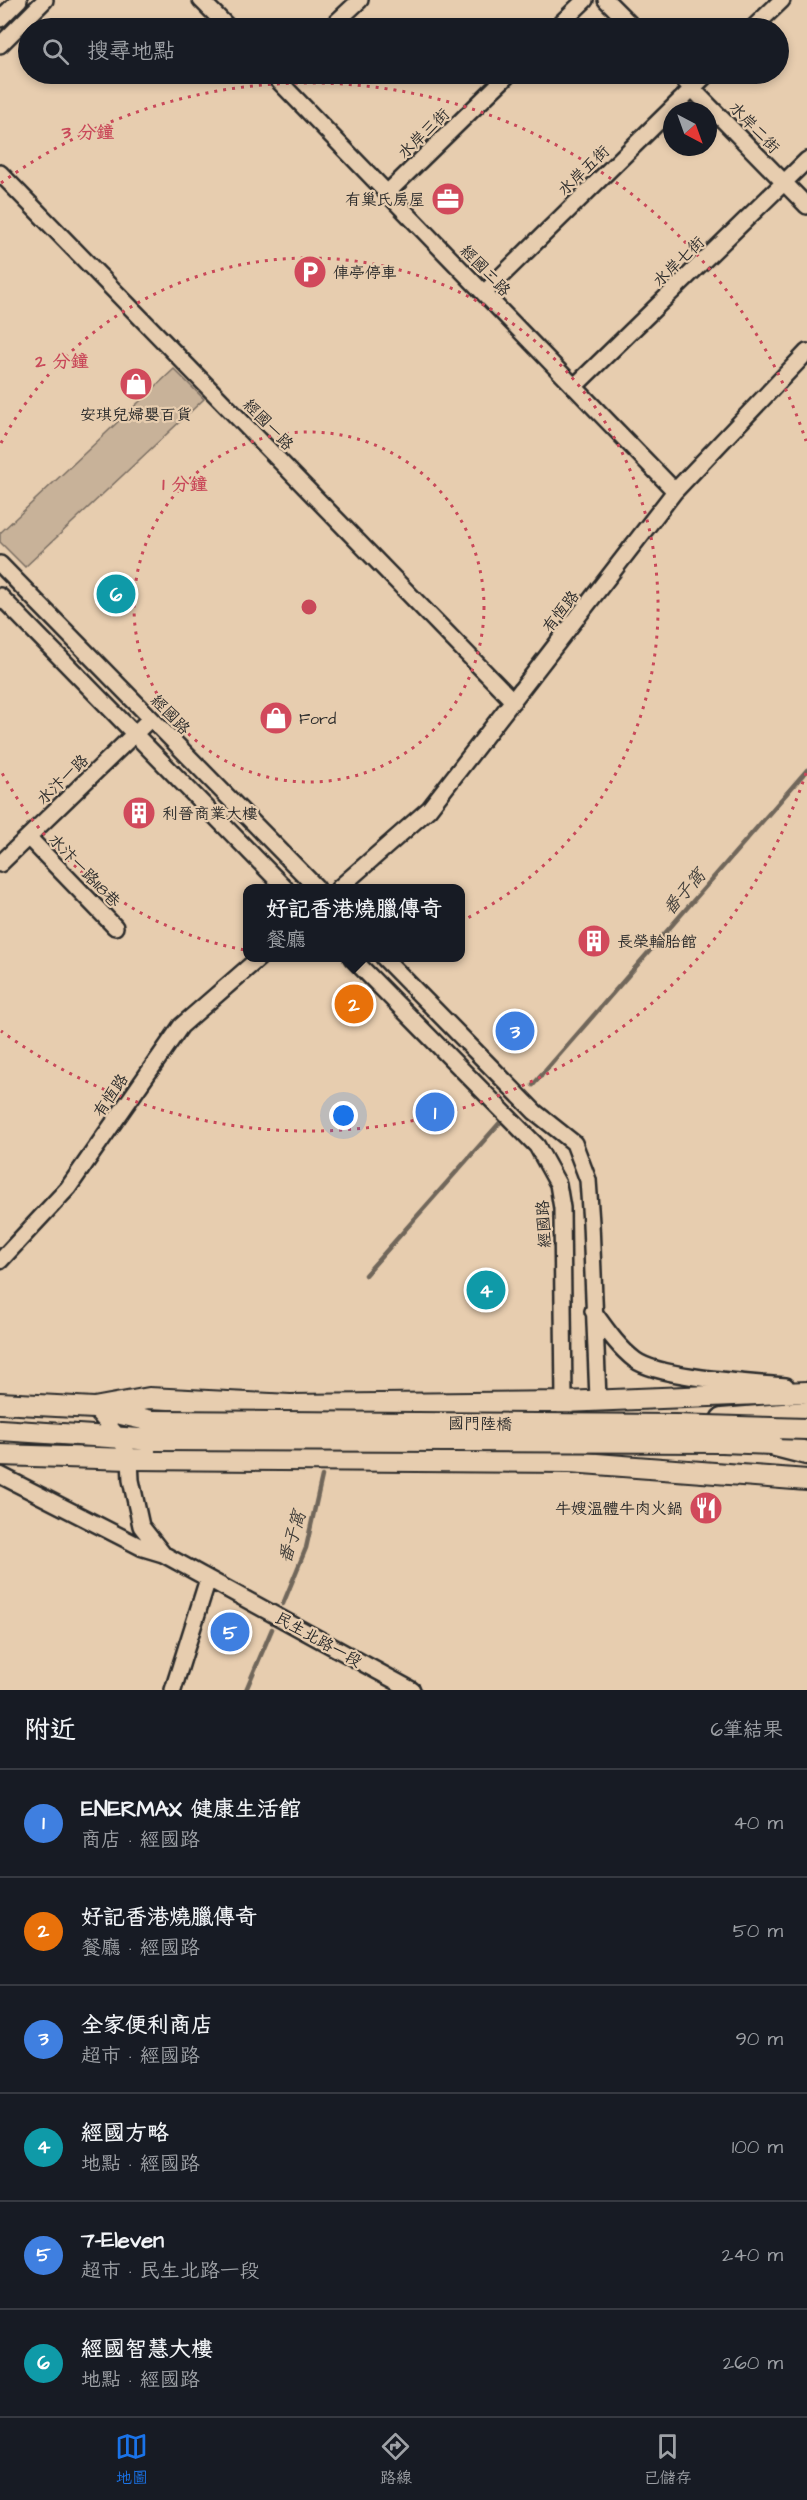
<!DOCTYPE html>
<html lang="zh-TW">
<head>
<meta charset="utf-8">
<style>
	:root { --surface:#171b24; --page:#20242c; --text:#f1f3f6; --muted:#9ea1a6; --line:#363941; --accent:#1a73e8 }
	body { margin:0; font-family:"Architects Daughter","LXGW WenKai TC",sans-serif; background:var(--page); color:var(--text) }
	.compass { position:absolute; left:663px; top:102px; width:54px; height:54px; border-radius:50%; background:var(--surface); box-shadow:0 3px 9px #0003; rotate:139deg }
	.you { position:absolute; left:344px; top:1116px; width:21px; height:21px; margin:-15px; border:4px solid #fff; border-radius:50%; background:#1a73e8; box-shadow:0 0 0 9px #1a73e833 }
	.badge { display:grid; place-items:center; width:39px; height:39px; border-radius:50%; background:var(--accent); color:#fff; font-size:20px; font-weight:700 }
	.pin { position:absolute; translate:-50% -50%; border:3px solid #fff; box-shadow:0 2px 6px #0006 }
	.popup { position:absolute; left:243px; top:884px; width:222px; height:78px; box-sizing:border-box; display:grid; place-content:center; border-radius:12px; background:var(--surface); filter:drop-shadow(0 2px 4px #0005); font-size:20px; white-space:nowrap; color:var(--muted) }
	.popup b { font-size:22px; color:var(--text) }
	.popup::after { content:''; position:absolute; left:50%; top:100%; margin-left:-12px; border:12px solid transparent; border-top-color:var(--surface) }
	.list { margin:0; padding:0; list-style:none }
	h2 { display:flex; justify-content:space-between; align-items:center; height:78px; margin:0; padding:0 24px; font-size:26px }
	h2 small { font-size:20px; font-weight:400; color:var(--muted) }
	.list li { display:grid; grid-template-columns:39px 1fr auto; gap:18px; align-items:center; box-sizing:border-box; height:108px; padding:0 24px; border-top:2px solid var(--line) }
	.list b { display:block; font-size:22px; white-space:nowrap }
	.list p { margin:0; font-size:20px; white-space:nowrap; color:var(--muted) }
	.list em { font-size:20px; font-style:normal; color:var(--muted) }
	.icon { flex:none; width:33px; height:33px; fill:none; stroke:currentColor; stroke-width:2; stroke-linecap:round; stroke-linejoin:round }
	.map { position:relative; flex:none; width:807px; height:1690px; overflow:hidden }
	.search { position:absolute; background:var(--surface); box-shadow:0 3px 9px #0003; left:18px; right:18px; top:18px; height:66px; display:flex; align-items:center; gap:15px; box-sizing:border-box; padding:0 21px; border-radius:33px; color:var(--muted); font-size:22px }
	.sheet { height:726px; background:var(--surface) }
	nav { display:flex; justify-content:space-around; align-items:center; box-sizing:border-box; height:84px; border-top:2px solid var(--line); background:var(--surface); font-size:16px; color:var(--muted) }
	nav a { display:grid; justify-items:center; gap:3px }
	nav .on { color:var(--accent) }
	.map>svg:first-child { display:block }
	.green { fill:#c8b299; stroke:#7a6e62; stroke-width:1.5 }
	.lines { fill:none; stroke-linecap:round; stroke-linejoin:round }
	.stream { stroke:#6f665a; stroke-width:4.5 }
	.minor-casing { stroke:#2b2b2b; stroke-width:20 }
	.major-casing { stroke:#2b2b2b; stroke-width:24 }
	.highway-casing { stroke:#2b2b2b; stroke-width:27 }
	.minor { stroke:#e7cdaf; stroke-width:15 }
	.major { stroke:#e7cdaf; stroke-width:20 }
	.highway { stroke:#e7cdaf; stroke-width:22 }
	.major-bridge-casing { stroke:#2b2b2b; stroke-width:24; stroke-linecap:butt }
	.major-bridge { stroke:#e7cdaf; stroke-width:20 }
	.ring { fill:none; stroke:#c94859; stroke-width:3; stroke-dasharray:3 6 }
	.labels { text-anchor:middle; stroke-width:4.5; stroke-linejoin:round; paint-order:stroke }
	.street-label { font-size:16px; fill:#2b2b2b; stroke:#e7cdaf }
	.poi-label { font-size:16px; fill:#2b2b2b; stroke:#e7cdaf; text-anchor:start }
	.water-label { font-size:18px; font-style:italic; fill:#423f3b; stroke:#e7cdaf }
	.centre { fill:#c94859; stroke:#e7cdaf; stroke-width:3 }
	.ring-label { font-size:18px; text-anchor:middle; font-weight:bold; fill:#c94859; stroke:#e7cdaf; stroke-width:4.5; stroke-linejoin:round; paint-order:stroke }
</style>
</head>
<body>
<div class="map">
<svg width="807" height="1690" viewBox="0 0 807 1690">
	<rect width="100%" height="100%" fill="#e7cdaf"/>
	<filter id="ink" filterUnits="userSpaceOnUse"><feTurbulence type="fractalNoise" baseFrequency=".0167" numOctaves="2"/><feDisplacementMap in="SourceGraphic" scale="12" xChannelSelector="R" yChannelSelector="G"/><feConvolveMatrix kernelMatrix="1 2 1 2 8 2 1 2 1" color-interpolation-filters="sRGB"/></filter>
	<g filter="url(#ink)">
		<path class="green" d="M174 369 204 399 25 567 0 542V533Z"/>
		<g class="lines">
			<path class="stream" d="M533 1085 807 770
				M365 1275 504 1118
				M283 1604 306 1548 322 1476
				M246 1690 272 1629"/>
			<g class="minor-casing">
				<path id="minor" d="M201 0 229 28
					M606 0 634 28
					M0 19 19 0
					M330 28 360 0
					M556 28 585 0
					M753 28 782 0
					M0 45 45 0
					M272 74 675 491
					M678 74 807 206
					M0 173 513 701
					M387 193 509 74
					M484 293 707 74
					M574 387 807 160
					M0 564 317 888
					M0 596 285 888
					M28 837 115 927
					M0 864 150 719
					M339 888 429 809 675 491 807 352
					M352 958 537 1146 558 1184 562 1208 564 1402 570 1462
					M384 958 535 1112 574 1143 588 1180 591 1223 598 1399
					M0 1261 68 1188 181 1026 259 958
					M593 1311C606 1329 618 1347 635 1360 659 1378 753 1383 786 1386
					M94 1408 121 1440 130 1459 131 1480 141 1526 163 1554
					M0 1475 143 1548 163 1554 412 1690
					M173 1690 208 1579"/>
			</g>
			<g class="major-casing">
				<path id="major" d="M0 1403 94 1408 152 1421
					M94 1408 149 1398 290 1405 564 1402 807 1392
					M0 1430 155 1440
					M0 1455 130 1459 570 1462 807 1480"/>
			</g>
			<g class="highway-casing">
				<path id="highway" d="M722 1420 807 1413
					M772 1444 807 1453"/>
			</g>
			<use href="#minor" class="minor"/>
			<use href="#major" class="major"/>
			<use href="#highway" class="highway"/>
			<g class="major-bridge-casing">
				<path id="major-bridge" d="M152 1421 675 1425 807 1429
					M155 1440 722 1442 772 1444"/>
			</g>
			<use href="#major-bridge" class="major-bridge"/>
		</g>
	</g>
	<g class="ring">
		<circle cx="309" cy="607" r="175"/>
		<path d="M1 443A349 349 0 1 1 1 771"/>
		<path d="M806 773A524 524 0 0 1 1 1031M1 183A524 524 0 0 1 806 441"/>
	</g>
	<defs>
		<g id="office-disc" transform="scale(1.725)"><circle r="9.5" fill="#d1495b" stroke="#e7cdaf"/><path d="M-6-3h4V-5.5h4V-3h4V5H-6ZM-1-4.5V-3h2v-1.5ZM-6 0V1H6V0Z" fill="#fff"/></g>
		<g id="parking-disc" transform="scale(1.725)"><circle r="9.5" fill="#d1495b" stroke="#e7cdaf"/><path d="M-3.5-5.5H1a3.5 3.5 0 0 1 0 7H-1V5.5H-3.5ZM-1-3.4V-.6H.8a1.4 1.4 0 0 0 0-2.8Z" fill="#fff"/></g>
		<g id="shop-disc" transform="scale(1.725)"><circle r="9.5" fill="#d1495b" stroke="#e7cdaf"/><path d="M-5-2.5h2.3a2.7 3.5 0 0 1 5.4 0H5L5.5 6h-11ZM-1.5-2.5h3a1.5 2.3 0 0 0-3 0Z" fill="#fff"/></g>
		<g id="building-disc" transform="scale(1.725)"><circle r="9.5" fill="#d1495b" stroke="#e7cdaf"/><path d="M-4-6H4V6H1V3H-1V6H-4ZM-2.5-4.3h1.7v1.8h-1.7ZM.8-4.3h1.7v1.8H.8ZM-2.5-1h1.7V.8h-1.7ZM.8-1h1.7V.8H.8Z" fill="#fff"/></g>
		<g id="restaurant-disc" transform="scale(1.725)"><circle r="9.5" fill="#d1495b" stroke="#e7cdaf"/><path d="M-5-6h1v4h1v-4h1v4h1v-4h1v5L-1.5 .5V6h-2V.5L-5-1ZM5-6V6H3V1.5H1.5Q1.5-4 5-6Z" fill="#fff"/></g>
	</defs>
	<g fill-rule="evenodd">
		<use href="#office-disc" x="448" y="199"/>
		<use href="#parking-disc" x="310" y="272"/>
		<use href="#shop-disc" x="136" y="384"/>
		<use href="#shop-disc" x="276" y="718"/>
		<use href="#building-disc" x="139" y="813"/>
		<use href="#building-disc" x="594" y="941"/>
		<use href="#restaurant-disc" x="706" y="1508"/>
	</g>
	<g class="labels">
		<g class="street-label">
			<text transform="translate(755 127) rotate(46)" y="6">水岸二街</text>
			<text transform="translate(423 133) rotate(-44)" y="6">水岸三街</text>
			<text transform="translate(583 170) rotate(-44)" y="6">水岸五街</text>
			<text transform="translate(678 261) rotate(-44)" y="6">水岸七街</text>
			<text transform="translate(486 270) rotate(46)" y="6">經國二路</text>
			<text transform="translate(269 424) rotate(46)" y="6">經國一路</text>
			<text transform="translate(560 611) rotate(-52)" y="6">有恆路</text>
			<text transform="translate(171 714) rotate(46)" y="6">經國路</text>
			<text transform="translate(62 779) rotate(-44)" y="6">水汴一路</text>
			<text transform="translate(85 870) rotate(46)" y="6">水汴一路118巷</text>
			<text transform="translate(110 1095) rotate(-56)" y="6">有恆路</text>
			<text transform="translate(543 1224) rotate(-93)" y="6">經國路</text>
			<text transform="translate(480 1423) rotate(1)" y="6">國門陸橋</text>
			<text transform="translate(319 1639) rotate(29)" y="6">民生北路一段</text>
		</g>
		<g class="poi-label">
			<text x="425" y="205" text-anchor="end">有巢氏房屋</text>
			<text x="333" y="278">俥亭停車</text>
			<text x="136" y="420" text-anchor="middle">安琪兒婦嬰百貨</text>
			<text x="299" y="724">Ford</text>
			<text x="162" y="819">利晉商業大樓</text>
			<text x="617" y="947">長榮輪胎館</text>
			<text x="683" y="1514" text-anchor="end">牛嫂溫體牛肉火鍋</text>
		</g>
		<g class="water-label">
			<text transform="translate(684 892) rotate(-49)" y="6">番子窩</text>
			<text transform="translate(292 1537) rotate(-73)" y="6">番子窩</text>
		</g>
	</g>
	<circle cx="309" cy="607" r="9" class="centre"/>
	<g class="ring-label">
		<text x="88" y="138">3 分鐘</text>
		<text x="62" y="367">2 分鐘</text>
		<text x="185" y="490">1 分鐘</text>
	</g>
</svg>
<svg class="compass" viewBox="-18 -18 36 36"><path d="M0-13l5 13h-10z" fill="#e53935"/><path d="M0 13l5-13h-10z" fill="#9ea1a6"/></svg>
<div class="you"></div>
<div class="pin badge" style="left:435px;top:1112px;background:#3f7fe0">1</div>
<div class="pin badge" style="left:354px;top:1004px;background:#e8710a">2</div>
<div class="popup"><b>好記香港燒臘傳奇</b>餐廳</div>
<div class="pin badge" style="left:515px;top:1031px;background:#3f7fe0">3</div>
<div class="pin badge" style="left:486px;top:1290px;background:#0f9aa8">4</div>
<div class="pin badge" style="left:230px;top:1632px;background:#3f7fe0">5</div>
<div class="pin badge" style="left:116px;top:594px;background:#0f9aa8">6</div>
<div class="search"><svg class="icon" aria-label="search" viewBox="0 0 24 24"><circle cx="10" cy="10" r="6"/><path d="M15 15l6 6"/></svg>搜尋地點</div>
</div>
<section class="sheet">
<h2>附近<small>6筆結果</small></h2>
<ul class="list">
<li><span class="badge" style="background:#3f7fe0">1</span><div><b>ENERMAX 健康生活館</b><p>商店 · 經國路</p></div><em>40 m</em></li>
<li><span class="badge" style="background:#e8710a">2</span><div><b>好記香港燒臘傳奇</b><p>餐廳 · 經國路</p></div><em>50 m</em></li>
<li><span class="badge" style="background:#3f7fe0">3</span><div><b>全家便利商店</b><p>超市 · 經國路</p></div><em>90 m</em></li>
<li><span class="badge" style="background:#0f9aa8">4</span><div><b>經國方略</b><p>地點 · 經國路</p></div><em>100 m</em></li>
<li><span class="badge" style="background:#3f7fe0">5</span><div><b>7-Eleven</b><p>超市 · 民生北路一段</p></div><em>240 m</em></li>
<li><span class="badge" style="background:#0f9aa8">6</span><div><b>經國智慧大樓</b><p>地點 · 經國路</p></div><em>260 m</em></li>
</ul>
</section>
<nav>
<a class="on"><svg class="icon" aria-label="map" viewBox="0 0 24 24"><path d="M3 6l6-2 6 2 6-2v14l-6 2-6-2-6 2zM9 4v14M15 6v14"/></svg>地圖</a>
<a><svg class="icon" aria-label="directions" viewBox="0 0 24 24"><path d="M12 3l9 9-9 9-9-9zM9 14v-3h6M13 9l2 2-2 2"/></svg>路線</a>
<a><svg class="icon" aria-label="saved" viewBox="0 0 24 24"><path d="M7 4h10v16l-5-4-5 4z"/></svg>已儲存</a>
</nav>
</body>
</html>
